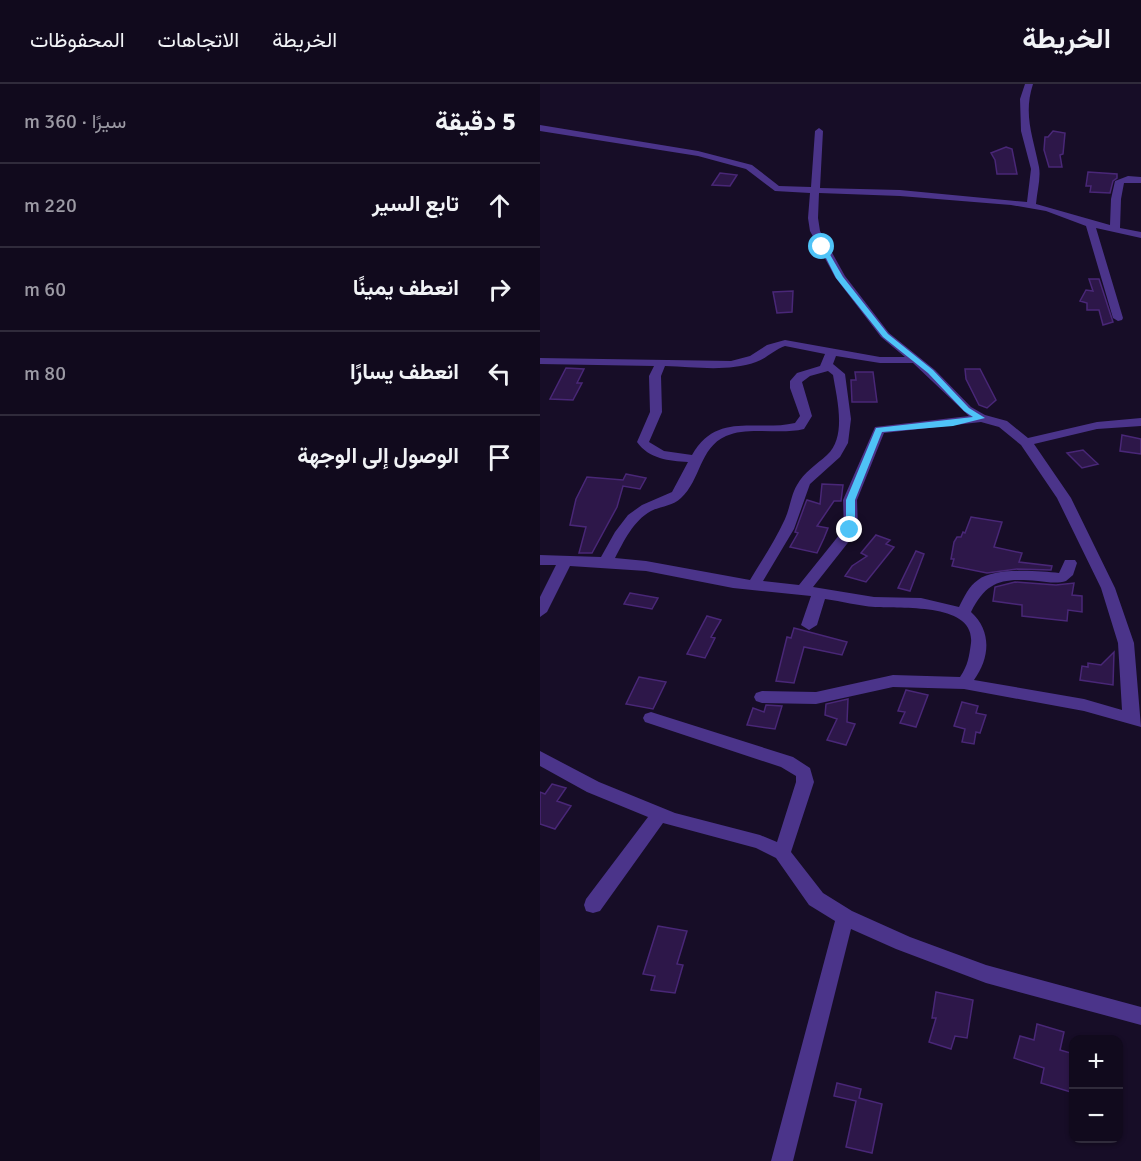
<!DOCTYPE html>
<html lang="ar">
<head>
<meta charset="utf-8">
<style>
	:root { --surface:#110a1d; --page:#1a1326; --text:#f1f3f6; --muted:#9c9aa4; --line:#302b3b }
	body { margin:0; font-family:Signika,Vazirmatn,sans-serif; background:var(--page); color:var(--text); direction:rtl }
	.controls { position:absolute; right:18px; bottom:18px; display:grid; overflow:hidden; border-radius:12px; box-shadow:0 2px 4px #0004 }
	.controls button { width:54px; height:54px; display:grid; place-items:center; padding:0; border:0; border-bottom:2px solid var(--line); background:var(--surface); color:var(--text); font:30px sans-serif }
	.stop { position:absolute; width:18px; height:18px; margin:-14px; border:4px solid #4fc3f7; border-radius:50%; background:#fff }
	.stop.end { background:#4fc3f7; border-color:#fff; box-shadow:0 2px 6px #0008 }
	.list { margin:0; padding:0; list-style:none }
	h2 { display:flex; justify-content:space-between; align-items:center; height:78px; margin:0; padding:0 24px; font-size:26px }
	h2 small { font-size:20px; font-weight:400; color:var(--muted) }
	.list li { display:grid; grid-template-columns:39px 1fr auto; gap:18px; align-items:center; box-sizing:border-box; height:84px; padding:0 24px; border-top:2px solid var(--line) }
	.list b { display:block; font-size:22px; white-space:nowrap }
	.list em { font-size:20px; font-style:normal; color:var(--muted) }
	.icon { flex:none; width:33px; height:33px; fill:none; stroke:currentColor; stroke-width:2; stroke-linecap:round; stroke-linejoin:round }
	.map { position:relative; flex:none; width:601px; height:1077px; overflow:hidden; direction:ltr }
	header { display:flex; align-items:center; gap:36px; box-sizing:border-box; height:84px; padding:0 30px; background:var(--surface); border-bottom:2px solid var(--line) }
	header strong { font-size:28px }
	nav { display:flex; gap:33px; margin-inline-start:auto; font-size:21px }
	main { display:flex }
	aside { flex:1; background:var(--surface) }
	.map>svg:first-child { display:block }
	.building { fill:#2d1749; stroke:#492777; stroke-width:1.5 }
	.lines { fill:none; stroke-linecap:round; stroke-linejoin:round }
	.minor { fill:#4b348a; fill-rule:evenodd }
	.route { fill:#4fc3f7 }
</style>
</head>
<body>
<header>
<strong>الخريطة</strong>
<nav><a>الخريطة</a><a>الاتجاهات</a><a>المحفوظات</a></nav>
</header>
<main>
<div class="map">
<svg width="601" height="1077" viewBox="0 0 601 1077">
	<rect width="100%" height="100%" fill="#170d27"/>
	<path class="building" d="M513 47 525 49 523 70 520 71 522 83H509L504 66 505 53H508Z
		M466 63 472 65 477 90H457L455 76 451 69Z
		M548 88 577 90V94L573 97 570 109 550 108 551 102H546Z
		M180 89 197 91 190 102 172 101Z
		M549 195H559L573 238 563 241 559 226H547V219L540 217 546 206 553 207Z
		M253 207 252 228 237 229 233 208Z
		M26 284 44 285 37 299H42L33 316 10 315Z
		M425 285H440L456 316 447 324 439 321 426 295Z
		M315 288H333L337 318H312L311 296H316Z
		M582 351 601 355V370L580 367Z
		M543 366 558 380 542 384 527 369Z
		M86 390 106 394 100 405 83 402 77 423 52 469H39L46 443 30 441 36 415 47 393 83 396Z
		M282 400 303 401 301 417H294L277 442 288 444 284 454 277 469 250 463 258 449 255 448 266 418 267 416 280 420Z
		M431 433 462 438 454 463 482 469 479 478 512 482 511 486 477 485 447 489 412 482 414 475H411L414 458 417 453H421L423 448 425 449Z
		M336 451 350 456 346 460 354 463 326 498 305 492 312 482 327 472 321 469Z
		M376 467 384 470 370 507 358 504Z
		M475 498 516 501 534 499 532 511 542 512V528L528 526 527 537 482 532V521L453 517 455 503Z
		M90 509 118 514 112 525 84 520Z
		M167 532 181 536 171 553 175 554 165 574 147 570Z
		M254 544 307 558 302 571 264 563 254 599 236 597 247 553 251 554Z
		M574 568 573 601 540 596 542 582 548 583V579L561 581Z
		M99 593 126 598 113 625 86 620Z
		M366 606 388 611 376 643 360 639 365 628 358 627Z
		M308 615 307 638 315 640 306 661 287 656 297 635 285 631 286 620Z
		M422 618 438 622 436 629 446 631 440 649 436 648 434 660 422 658 425 645 414 642Z
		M226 621 242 622 235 645 207 641 213 624 224 628Z
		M12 700 26 704 17 717 31 722 15 745 0 740V708L5 710Z
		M118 842 147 847 137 880 143 881 135 909 111 906 115 892 103 890Z
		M396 908 433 916 427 954 415 952 411 965 389 958 396 934H392Z
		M497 940 524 948 520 966 534 970V1009L501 999 504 984 474 974 480 952 494 956Z
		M297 999 321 1005 319 1014 342 1020 332 1069 306 1063 316 1017 294 1012Z"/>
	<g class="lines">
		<path class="minor" d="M485 0H493C483 31 493 52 499 83 501 94 497 108 496 120L570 141 571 115 575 97 588 92 601 93V99H584L581 115 580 144 601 148V154L556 144 583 234 582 236 578 237 573 234 546 142 506 127 471 121 360 112 279 109 278 134 280 147 305 192 349 249 395 286 431 323 445 331 467 337 488 354 557 338 601 334V342L557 345 494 360 531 414 575 504 594 559 601 643 544 627 424 605 353 603 276 620 222 619 216 617 214 613 216 609 222 607 276 608 353 591 420 593C428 581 429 573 431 559 435 518 361 525 335 523 318 522 302 517 285 515L277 541 269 546 261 541 271 512 193 504 106 487 30 482 7 528 0 533V513L16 481H0V471L61 473 75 448 88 431 102 421 132 408 148 378C129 377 109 375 97 358L110 328 109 292 114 282 0 280V274L191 277 210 272 227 261 245 256 340 273H365L341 253 295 193 270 147 268 134 270 109 235 107 206 85 158 72 0 47V41L158 67 212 81 239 102 271 103 275 47 279 44 283 47 280 104 360 106 487 118 491 85 481 47 480 15ZM245 262 285 270 280 282 257 289 250 297V304L260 332 255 339C216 348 177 327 152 371L124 367 109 358 122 328 121 292 125 282C155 283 188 288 216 278 227 274 234 266 245 262ZM296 272 340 279H373L429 332 335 343 303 416 304 445 259 501 223 497 254 445 270 400 300 373 308 359 311 335 305 290 293 280ZM288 287 293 291C297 315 307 353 287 371 276 381 264 388 257 401 251 411 250 424 245 435 235 457 222 476 210 496L106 477 75 474C84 457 93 437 111 427 121 422 133 422 141 414 161 396 159 364 186 352 208 342 240 351 264 345L272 332 262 298 270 292ZM441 338 459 343 481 361 517 414 561 504 578 559 582 626 544 615 434 596C450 574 452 547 431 528 447 496 463 494 498 497 507 498 517 500 526 497L533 491 537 479 535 476H525L519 489C498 487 455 483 438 496 429 502 424 513 419 523L381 514 334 513 273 503 318 446 317 416 344 349Z
			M111 628 253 673 270 684 274 698 251 768 283 809 312 827 370 853 446 881 601 923V941L446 899 356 865 311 845 253 1077H231L295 837 269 821 236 774 216 764 123 739 60 827 53 829 46 827 44 821 46 815 108 733 47 708 0 682V667L59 698 135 729 220 751 237 758 256 698V692L241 683 105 638 103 634 105 630Z"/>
	</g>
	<path class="route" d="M280 162H285L303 193 348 250 393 286 429 324 445 334 413 342 342 348 315 416V446L310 449 306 446V416L336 344 433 333 424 327 388 289 343 253 296 194Z"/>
</svg>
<div class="controls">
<button>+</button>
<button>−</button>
</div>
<div class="stop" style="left:282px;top:163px"></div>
<div class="stop end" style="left:310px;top:446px"></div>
</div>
<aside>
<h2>5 دقيقة<small>سيرًا · 360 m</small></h2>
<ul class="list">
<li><svg class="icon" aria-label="ahead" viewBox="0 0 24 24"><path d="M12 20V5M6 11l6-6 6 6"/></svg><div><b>تابع السير</b></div><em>220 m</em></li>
<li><svg class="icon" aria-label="right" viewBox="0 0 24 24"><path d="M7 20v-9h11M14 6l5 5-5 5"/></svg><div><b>انعطف يمينًا</b></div><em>60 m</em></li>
<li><svg class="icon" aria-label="left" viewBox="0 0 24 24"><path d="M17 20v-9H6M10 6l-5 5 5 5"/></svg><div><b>انعطف يسارًا</b></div><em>80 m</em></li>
<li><svg class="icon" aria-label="arrive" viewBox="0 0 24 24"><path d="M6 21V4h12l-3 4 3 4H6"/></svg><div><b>الوصول إلى الوجهة</b></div></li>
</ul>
</aside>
</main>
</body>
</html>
